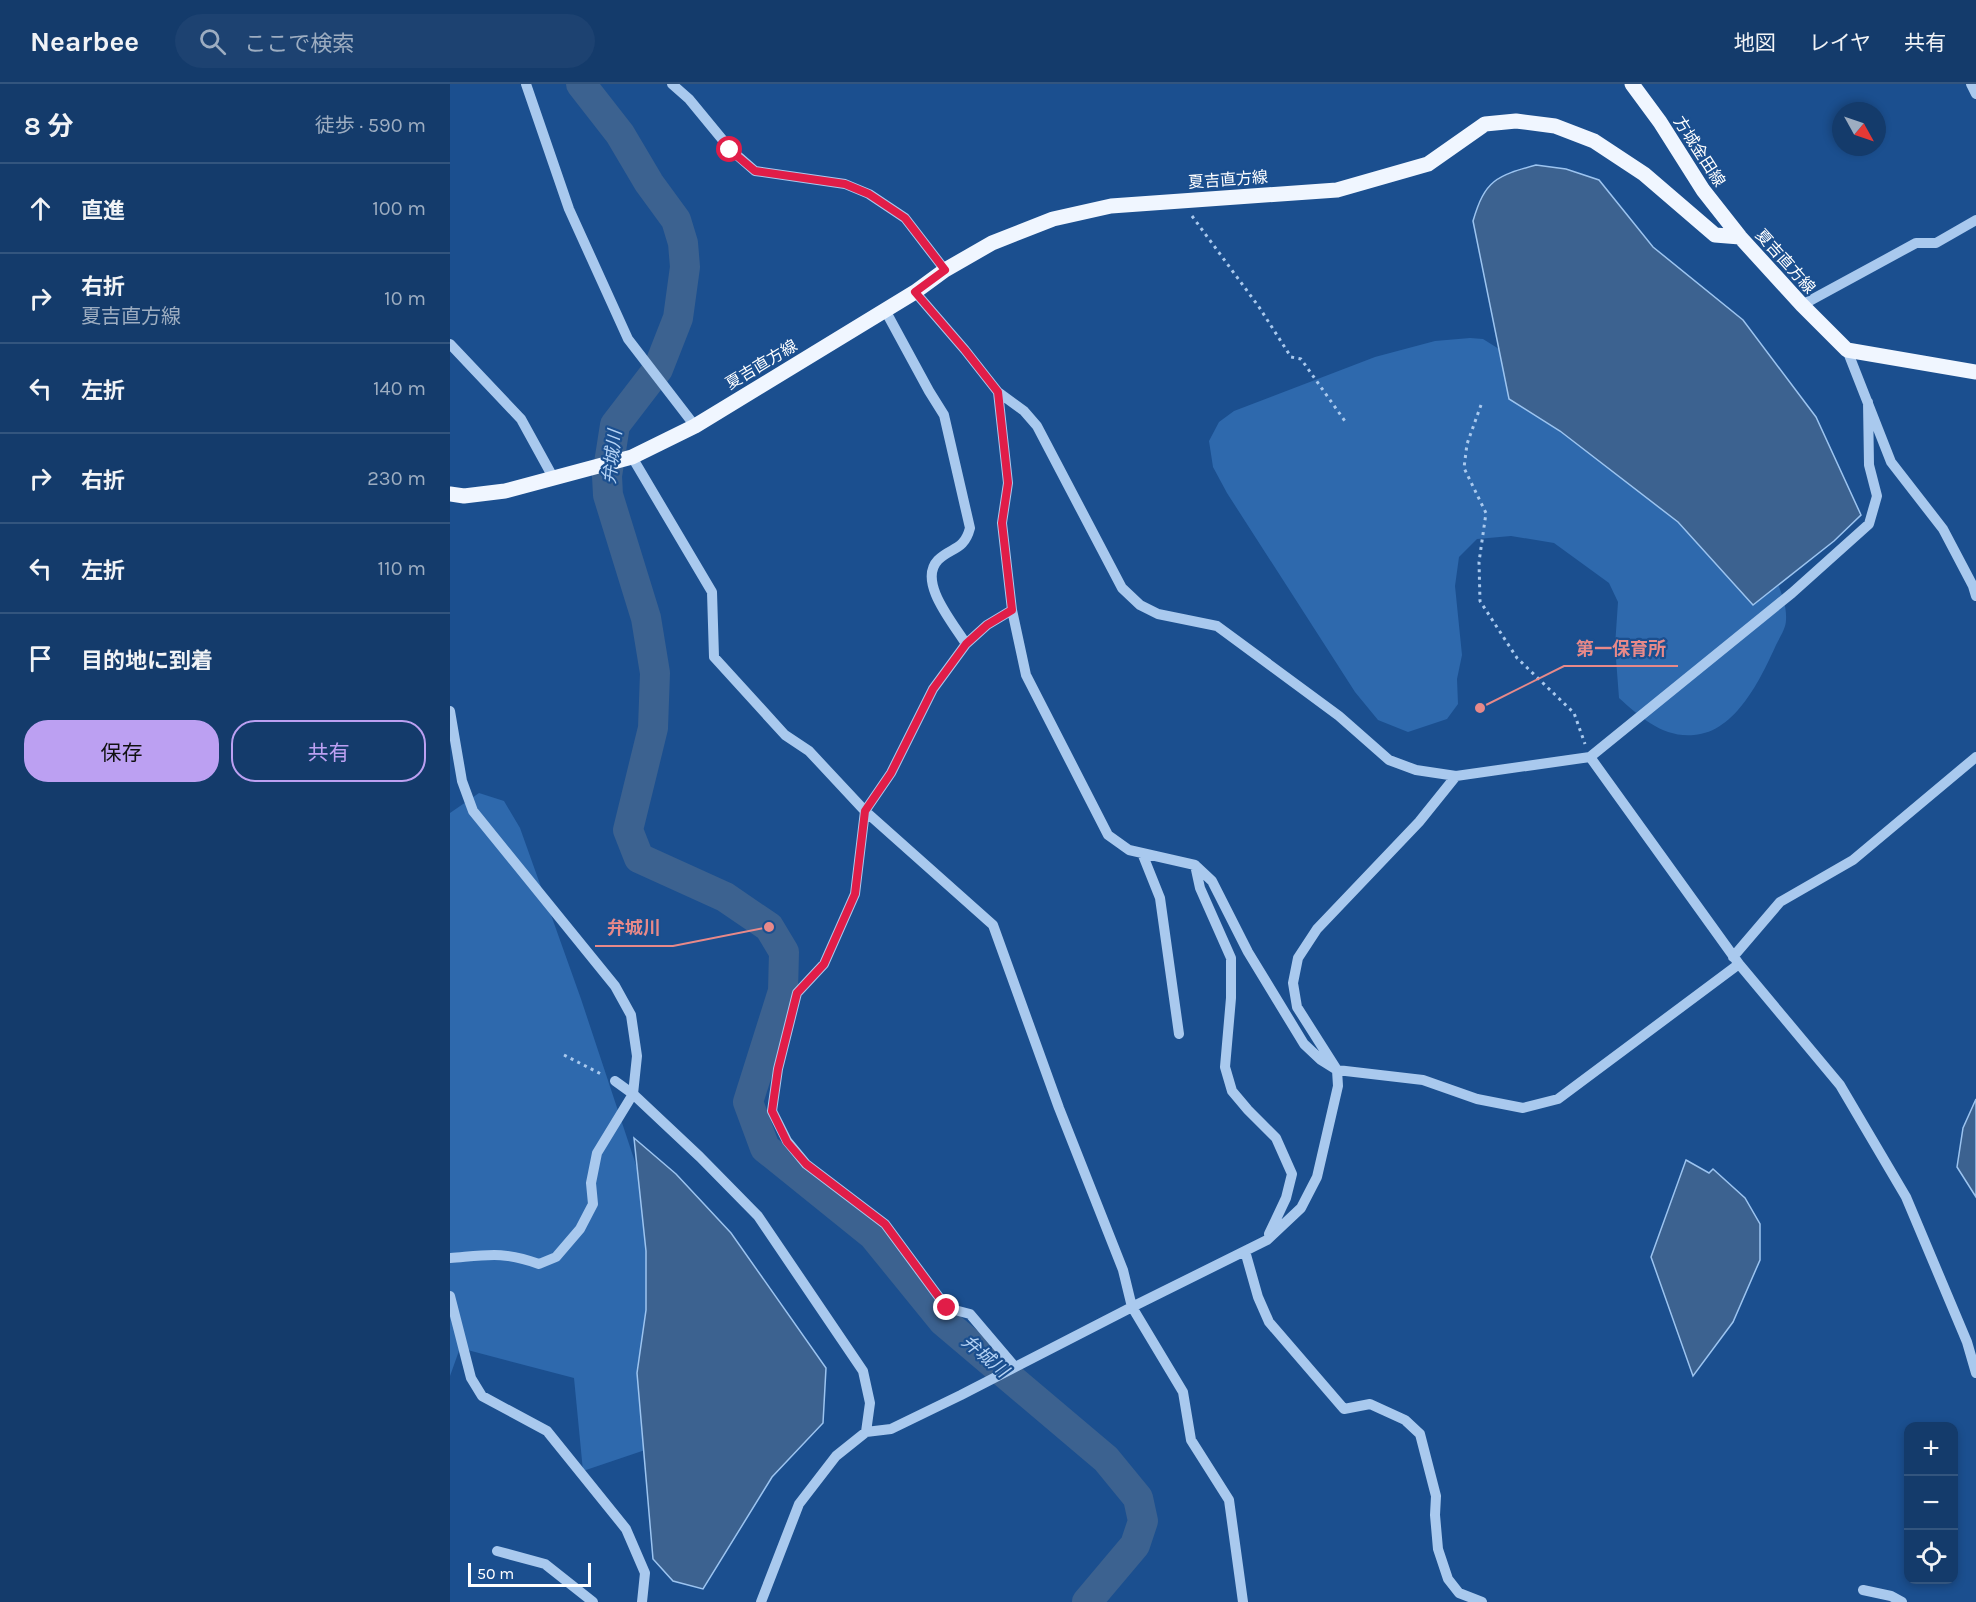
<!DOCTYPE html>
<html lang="ja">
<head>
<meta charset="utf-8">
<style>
	:root { --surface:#143b6b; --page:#1d4271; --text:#f1f3f6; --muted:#9dadc1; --line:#33557e; --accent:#bca0f2 }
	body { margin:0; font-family:Karla,"Noto Sans JP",sans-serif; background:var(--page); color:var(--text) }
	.controls { position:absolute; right:18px; bottom:18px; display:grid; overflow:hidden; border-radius:12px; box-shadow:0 3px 9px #0003 }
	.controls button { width:54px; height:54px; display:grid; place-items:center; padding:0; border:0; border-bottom:2px solid var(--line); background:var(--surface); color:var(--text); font:30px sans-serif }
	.compass { position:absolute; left:1382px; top:18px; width:54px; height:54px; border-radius:50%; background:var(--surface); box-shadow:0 3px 9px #0003; rotate:130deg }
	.scale { position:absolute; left:18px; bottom:15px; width:123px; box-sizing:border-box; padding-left:6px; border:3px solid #fff; border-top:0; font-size:16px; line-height:21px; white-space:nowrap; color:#fff; -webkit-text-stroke:4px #1b4f8f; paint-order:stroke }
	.stop { position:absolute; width:18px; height:18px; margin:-14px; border:4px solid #e11d48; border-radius:50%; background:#fff }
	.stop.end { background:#e11d48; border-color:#fff; box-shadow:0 2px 6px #0008 }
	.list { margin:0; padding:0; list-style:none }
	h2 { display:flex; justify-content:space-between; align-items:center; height:78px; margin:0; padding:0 24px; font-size:26px }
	h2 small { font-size:20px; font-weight:400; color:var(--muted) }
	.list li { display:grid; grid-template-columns:39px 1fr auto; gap:18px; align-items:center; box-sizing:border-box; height:90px; padding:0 24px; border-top:2px solid var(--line) }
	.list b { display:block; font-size:22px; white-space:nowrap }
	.list p { margin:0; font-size:20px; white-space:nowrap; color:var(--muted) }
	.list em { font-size:20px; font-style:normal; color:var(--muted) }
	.actions { display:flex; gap:12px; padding:18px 24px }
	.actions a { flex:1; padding:14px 0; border:2px solid var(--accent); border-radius:24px; text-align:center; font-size:21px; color:var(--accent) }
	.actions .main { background:var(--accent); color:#111 }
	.icon { flex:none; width:33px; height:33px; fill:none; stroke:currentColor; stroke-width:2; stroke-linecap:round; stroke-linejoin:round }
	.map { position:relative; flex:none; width:1526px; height:1518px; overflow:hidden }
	header { display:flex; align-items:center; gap:36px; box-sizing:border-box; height:84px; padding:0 30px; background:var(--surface); border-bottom:2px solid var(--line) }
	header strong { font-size:28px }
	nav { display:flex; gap:33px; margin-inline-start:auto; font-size:21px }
	.search { width:420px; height:54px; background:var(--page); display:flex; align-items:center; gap:15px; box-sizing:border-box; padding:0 21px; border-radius:33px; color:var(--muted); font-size:22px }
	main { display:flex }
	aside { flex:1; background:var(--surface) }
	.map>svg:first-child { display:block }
	.green { fill:#2e69ad }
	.water { fill:#3c6290; stroke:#9cc4f0; stroke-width:1.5 }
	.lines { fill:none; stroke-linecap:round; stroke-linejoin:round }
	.river { stroke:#3c6290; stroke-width:30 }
	.path { stroke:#a9c9ee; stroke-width:3; stroke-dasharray:3 4.5; stroke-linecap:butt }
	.minor { stroke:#a9c9ee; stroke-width:10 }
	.major { stroke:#f0f6ff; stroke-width:15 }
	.route { stroke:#e11d48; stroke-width:8 }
	.labels { text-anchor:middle; stroke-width:4.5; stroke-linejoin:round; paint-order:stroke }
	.street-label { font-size:16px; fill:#fff; stroke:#1b4f8f }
	.water-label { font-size:18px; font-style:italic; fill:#b5d3f5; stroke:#1b4f8f }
	.leader { fill:none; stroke:#e88989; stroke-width:2 }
	.callout-dot { fill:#e88989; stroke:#1b4f8f; stroke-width:2 }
	.callout-label { font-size:18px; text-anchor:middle; font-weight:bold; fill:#e88989; stroke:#1b4f8f; stroke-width:4.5; stroke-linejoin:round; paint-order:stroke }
</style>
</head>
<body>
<header>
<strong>Nearbee</strong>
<div class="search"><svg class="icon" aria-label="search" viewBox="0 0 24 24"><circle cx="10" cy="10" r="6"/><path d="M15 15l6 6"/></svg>ここで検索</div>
<nav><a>地図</a><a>レイヤ</a><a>共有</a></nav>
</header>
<main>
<aside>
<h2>8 分<small>徒歩 · 590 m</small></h2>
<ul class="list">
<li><svg class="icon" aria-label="ahead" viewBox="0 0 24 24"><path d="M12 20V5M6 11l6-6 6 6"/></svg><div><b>直進</b></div><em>100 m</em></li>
<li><svg class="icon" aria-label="right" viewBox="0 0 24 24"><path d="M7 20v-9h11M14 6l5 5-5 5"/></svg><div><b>右折</b><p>夏吉直方線</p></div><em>10 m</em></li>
<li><svg class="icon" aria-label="left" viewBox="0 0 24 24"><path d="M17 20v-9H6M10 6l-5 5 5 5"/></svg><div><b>左折</b></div><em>140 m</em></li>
<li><svg class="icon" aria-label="right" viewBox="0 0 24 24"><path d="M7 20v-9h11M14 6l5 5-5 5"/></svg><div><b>右折</b></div><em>230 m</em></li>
<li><svg class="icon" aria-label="left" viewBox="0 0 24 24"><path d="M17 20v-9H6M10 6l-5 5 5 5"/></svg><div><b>左折</b></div><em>110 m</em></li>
<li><svg class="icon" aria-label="arrive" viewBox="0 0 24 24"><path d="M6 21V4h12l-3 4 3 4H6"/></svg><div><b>目的地に到着</b></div></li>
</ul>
<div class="actions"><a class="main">保存</a><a>共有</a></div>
</aside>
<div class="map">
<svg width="1526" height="1518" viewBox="0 0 1526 1518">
	<rect width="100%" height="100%" fill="#1b4f8f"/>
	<path class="green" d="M1020 254 1033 255 1057 270 1325 492C1330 506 1337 520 1336 536 1336 544 1330 553 1326 561 1311 594 1286 648 1244 651 1213 654 1190 633 1169 614L1165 562 1168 518 1159 499 1104 459 1061 452 1027 455 1009 473 1005 502 1012 571 1007 595 1008 620 997 635 958 648 928 636 905 608 777 409 763 383 759 357 769 338 784 327 925 273 985 257Z
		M29 709 54 717 70 744 131 915 248 1268 198 1365 133 1387 124 1294 10 1264 0 1292V729Z"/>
	<path class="water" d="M1086 81 1116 85 1149 96 1203 163 1293 236 1366 333 1411 431 1384 457 1303 521 1228 438 1110 347 1059 315 1023 137C1035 96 1046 92 1086 81Z
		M1526 1015V1113L1507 1083 1513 1044Z
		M184 1054 226 1090 281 1149 376 1284 373 1339 322 1393 253 1505 223 1497 203 1475 187 1289 196 1226V1167Z
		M1236 1076 1259 1089 1263 1085 1295 1114 1310 1140V1176L1283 1238 1243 1292 1201 1173Z"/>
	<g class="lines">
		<path class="river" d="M131 0 170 50 199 99 226 136 233 159 235 183 228 234 208 285 165 341 157 392 158 411 196 534 205 589 203 644 178 746 189 774 275 813 319 843 334 868 333 907 298 1018 315 1064 423 1151 493 1237 656 1375 688 1414 693 1437 685 1461 637 1518"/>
		<path class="path" d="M742 132 809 223 841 273 851 275 897 340
			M1031 321 1017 360 1014 384 1036 429 1029 478 1030 517 1067 574 1124 629 1135 660
			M114 971 153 991"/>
		<path class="minor" d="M76 0 119 125 178 255 245 342
			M222 0 239 15 281 66 305 87 395 100 419 110 455 134 495 186
			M1521 0 1526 10
			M465 208 515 266 548 308 574 327 587 342 672 504 690 521 708 530 767 542 889 632 939 676 966 686 1006 692 1140 673 1342 509 1419 440 1427 412 1419 381 1418 318
			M1352 221 1466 159H1486L1526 136
			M435 226 479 307 494 331 520 444C514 467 501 463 488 476 467 498 504 540 516 560
			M0 260 71 335 104 395
			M1397 266 1441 378 1493 445 1523 502 1526 512
			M548 308 558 399 552 439 562 526 576 591 658 751 679 766 745 781 750 804 781 874V914L775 983 782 1007 798 1026 826 1054 842 1090 836 1114 819 1150
			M182 373 262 508 264 573 335 651 359 667 415 727 543 841 609 1024 673 1186 682 1223 733 1308 741 1356 779 1416 793 1518
			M562 526 537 541 516 560 483 605 441 689 415 727 405 810 374 880 347 909 328 985 322 1027 337 1057 356 1080 435 1140 497 1224 520 1230 565 1283
			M0 627 12 697 23 727 165 902 181 931 187 972 183 1010 147 1069 141 1099 143 1120 130 1145 106 1173 89 1180C53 1167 38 1171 0 1174
			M1140 673 1289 880 1390 1001 1456 1113 1517 1258 1526 1289
			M692 769 710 814 729 950
			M746 782 762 797 798 868 854 960 871 976 887 986 973 996 1027 1015 1073 1024 1108 1015 1289 880
			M1283 873 1330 818 1403 776 1526 673
			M165 997 183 1010 250 1073 308 1132 413 1287 420 1319 416 1348
			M795 1167 808 1213 819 1238 894 1325 920 1320 955 1336 970 1350 986 1412 985 1431 988 1465 998 1495 1009 1509 1032 1518
			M0 1212 21 1294 32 1312 97 1347 176 1445 195 1489 192 1518
			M47 1467 95 1480 143 1518
			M1413 1506 1441 1512 1452 1518
			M311 1518 349 1420 386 1372 416 1348 441 1345 511 1311 682 1223 817 1156 851 1124 867 1093 888 1002 887 986 847 923 843 899 848 874 867 845 969 738 1006 692"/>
		<path class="major" d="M1182 0 1210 38 1253 106 1290 153 1352 221 1397 266 1526 288
			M0 410 14 412 55 407 182 373 245 342 465 208 495 186 542 159 603 135 661 122 887 106 978 80 1035 40 1066 37 1105 42 1144 57 1194 90 1265 151 1290 153"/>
	</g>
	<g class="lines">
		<path class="route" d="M280 66 305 87 395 100 419 110 455 134 495 186 465 208 515 266 548 308 558 399 552 439 562 526 537 541 516 560 483 605 441 689 415 727 405 810 374 880 347 909 328 985 322 1027 337 1058 356 1080 435 1140 497 1224"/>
	</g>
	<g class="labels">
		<g class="street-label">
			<text transform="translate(1250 67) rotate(57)" y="6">方城金田線</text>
			<text transform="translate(778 95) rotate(-4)" y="6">夏吉直方線</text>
			<text transform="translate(1336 177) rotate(48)" y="6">夏吉直方線</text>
			<text transform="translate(311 280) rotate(-31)" y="6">夏吉直方線</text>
		</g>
		<g class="water-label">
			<text transform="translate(162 373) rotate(-83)" y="6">弁城川</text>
			<text transform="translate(535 1272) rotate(40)" y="6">弁城川</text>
		</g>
	</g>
	<path class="leader" d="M1030 624L1114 582H1228M319 843L223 862H145"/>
	<g class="callout-dot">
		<circle cx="1030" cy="624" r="6"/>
		<circle cx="319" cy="843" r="6"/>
	</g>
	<g class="callout-label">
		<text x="1171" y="571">第一保育所</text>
		<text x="184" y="850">弁城川</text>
	</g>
</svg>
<div class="controls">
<button>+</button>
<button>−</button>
<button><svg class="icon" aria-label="locate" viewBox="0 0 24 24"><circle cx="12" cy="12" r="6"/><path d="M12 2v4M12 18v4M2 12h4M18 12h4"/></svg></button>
</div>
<svg class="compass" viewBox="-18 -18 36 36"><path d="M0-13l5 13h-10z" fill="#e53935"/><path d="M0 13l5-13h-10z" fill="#9dadc1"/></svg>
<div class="scale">50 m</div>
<div class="stop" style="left:280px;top:66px"></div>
<div class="stop end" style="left:497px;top:1224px"></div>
</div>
</main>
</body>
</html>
